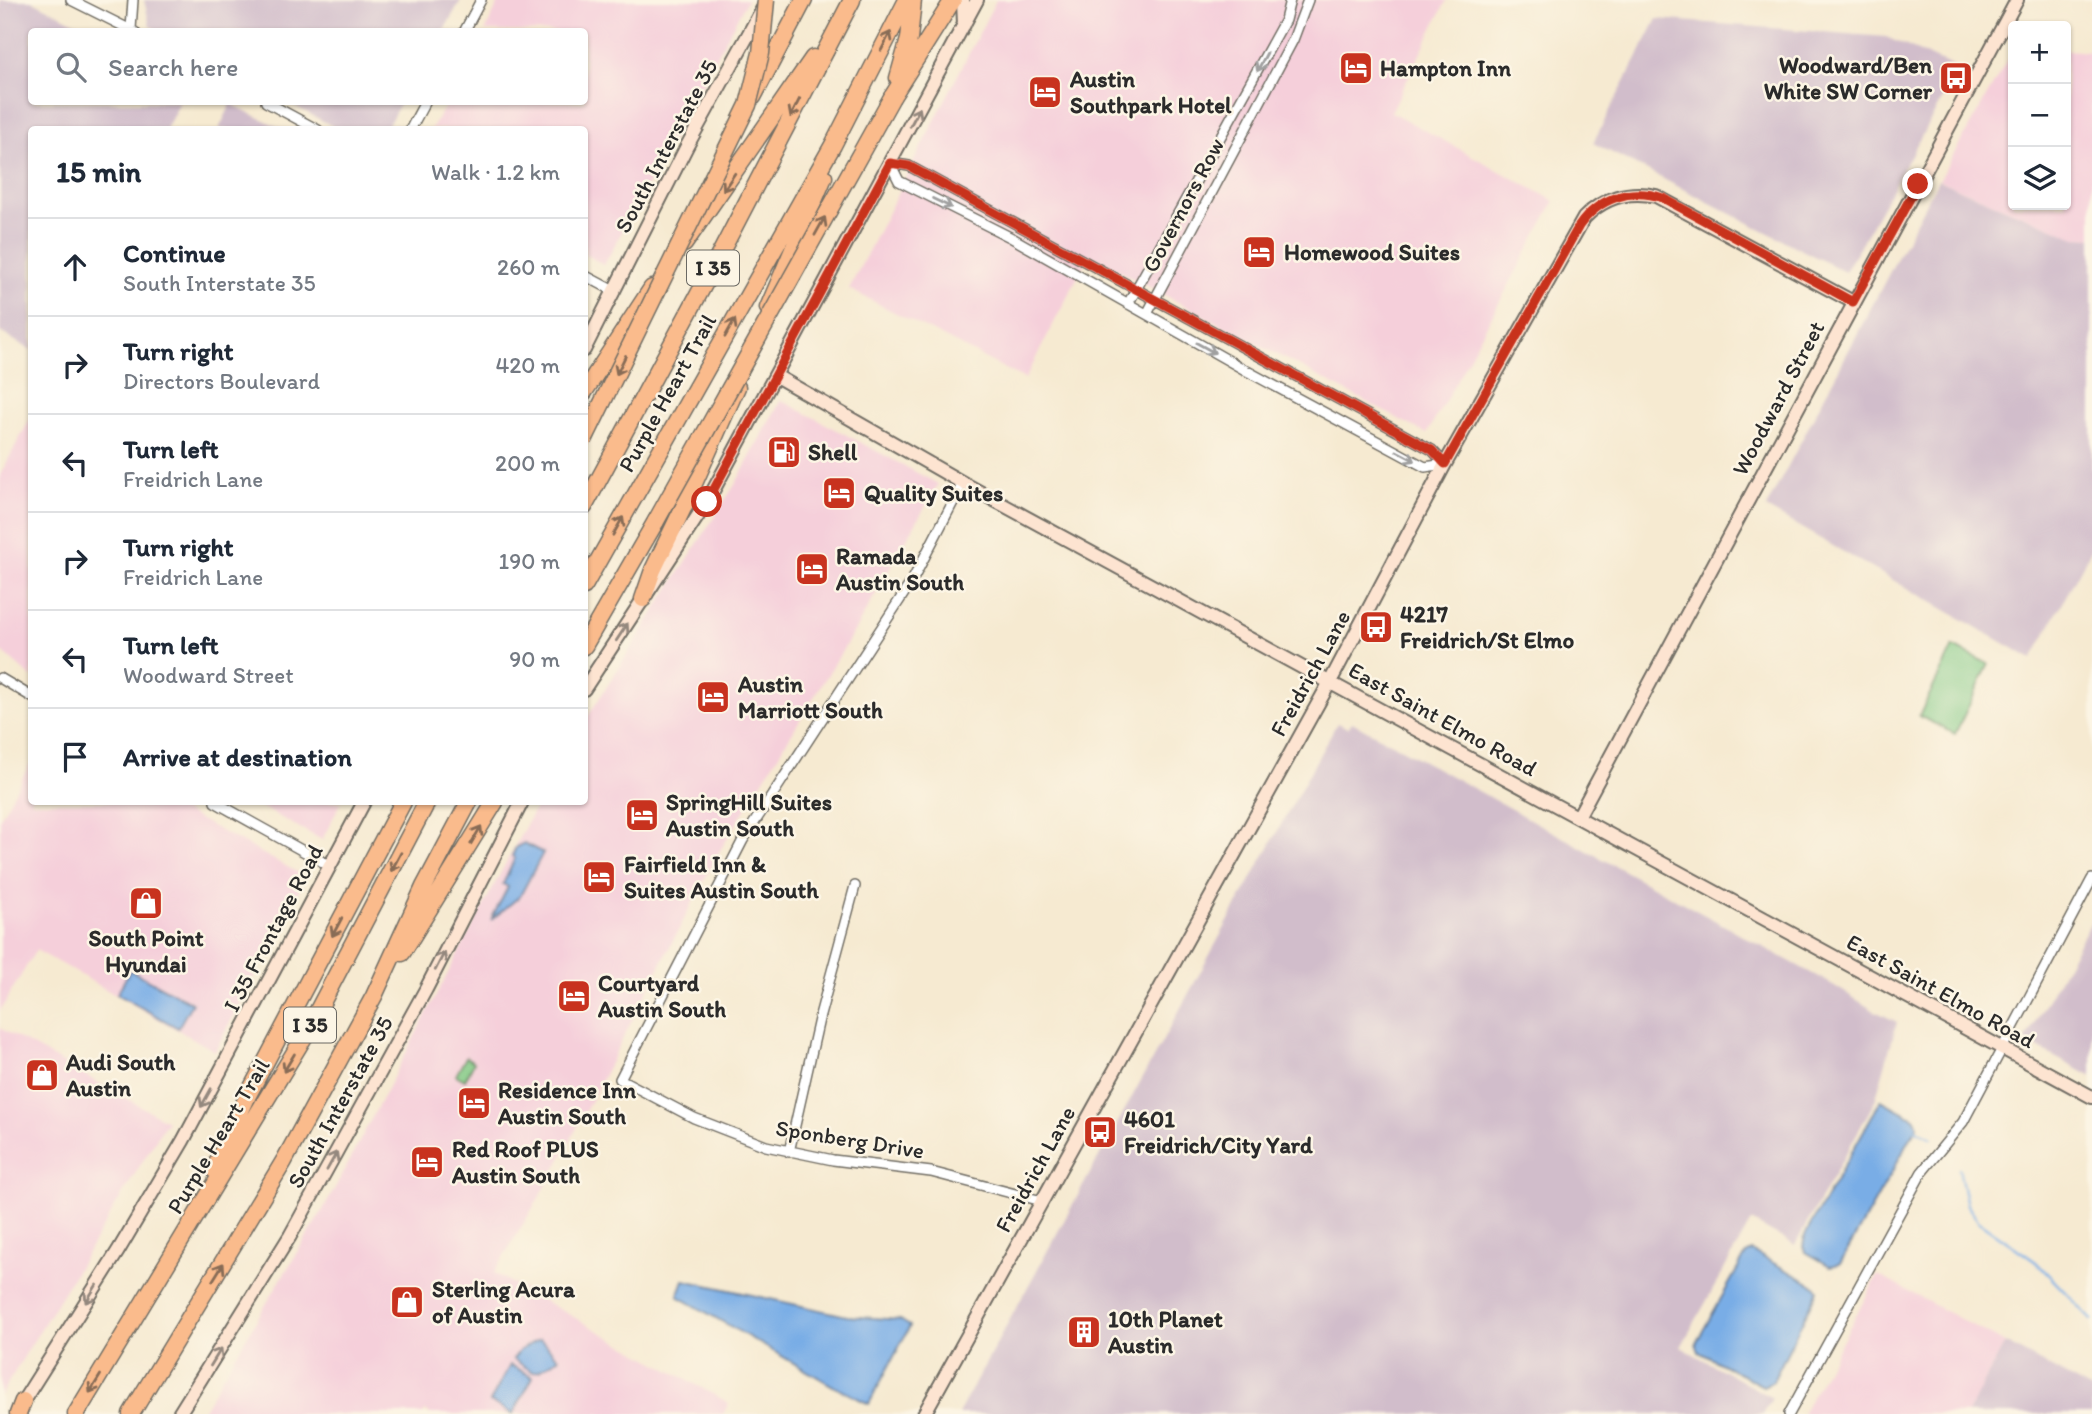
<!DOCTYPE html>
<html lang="en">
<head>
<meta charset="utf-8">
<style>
	:root { --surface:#fff; --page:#f2f2f3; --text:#1f2937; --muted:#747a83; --line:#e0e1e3 }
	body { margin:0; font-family:Itim,sans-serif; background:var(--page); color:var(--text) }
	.controls { position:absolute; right:21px; top:21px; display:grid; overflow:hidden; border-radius:7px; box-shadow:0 2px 5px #0004 }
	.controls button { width:63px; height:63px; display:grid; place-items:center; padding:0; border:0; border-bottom:2px solid var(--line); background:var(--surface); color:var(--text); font:35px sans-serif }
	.stop { position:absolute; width:21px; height:21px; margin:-16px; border:5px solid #c8321e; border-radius:50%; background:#fff }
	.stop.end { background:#c8321e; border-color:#fff; box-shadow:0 2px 7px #0008 }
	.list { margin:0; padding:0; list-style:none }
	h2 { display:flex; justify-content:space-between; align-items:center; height:91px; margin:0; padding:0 28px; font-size:30px }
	h2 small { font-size:23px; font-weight:400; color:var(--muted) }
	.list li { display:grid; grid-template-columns:46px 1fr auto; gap:21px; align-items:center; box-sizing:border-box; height:98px; padding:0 28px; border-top:2px solid var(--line) }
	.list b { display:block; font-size:26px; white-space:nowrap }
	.list p { margin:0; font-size:23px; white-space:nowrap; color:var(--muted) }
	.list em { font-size:23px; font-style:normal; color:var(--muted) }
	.icon { flex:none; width:38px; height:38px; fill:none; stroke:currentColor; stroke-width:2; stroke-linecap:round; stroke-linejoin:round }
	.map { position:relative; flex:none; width:2092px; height:1414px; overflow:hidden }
	.search { position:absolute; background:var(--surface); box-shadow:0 2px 5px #0004; left:28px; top:28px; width:560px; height:77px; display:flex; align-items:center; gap:18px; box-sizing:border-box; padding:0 24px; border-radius:7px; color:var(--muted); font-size:26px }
	.panel { position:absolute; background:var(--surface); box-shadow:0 2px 5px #0004; left:28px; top:126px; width:560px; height:679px; border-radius:7px }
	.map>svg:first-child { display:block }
	.built { fill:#f5cfda }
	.industrial { fill:#d1bdcb }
	.green { fill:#82c985; stroke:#567a58; stroke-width:2 }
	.water { fill:#79ade6; stroke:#526c88; stroke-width:2 }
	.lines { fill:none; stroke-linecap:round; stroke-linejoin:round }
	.stream { stroke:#79ade6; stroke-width:2.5 }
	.street-casing { stroke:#726e65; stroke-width:12 }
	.secondary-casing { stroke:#726e65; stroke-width:16 }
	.highway-casing { stroke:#726e65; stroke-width:19 }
	.street { stroke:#fff; stroke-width:9 }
	.secondary { stroke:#fde4d1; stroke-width:12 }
	.highway { stroke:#fabb8c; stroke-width:16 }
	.highway-bridge-casing { stroke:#726e65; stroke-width:19; stroke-linecap:butt }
	.highway-bridge { stroke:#fabb8c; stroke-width:16 }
	.oneway { stroke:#886c57 }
	.oneway2 { stroke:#a0a0a0 }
	.oneway3 { stroke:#94887e }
	.route { stroke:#c8321e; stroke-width:9 }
	.labels { text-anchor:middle; stroke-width:5; stroke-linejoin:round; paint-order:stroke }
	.shield { fill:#fcf5e5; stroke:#6a6863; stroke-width:2 }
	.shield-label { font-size:21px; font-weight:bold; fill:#2b2b2b }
	.poi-label { font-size:23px; font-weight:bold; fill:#2b2b2b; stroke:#fcf5e5; text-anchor:start }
	.street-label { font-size:23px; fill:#2b2b2b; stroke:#fcf5e5 }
</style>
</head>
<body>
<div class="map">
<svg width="2092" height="1414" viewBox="0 0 2092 1414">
	<rect width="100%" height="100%" fill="#fcf5e5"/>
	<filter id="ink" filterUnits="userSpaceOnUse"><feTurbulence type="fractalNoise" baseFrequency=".0143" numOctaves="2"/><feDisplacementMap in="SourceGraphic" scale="14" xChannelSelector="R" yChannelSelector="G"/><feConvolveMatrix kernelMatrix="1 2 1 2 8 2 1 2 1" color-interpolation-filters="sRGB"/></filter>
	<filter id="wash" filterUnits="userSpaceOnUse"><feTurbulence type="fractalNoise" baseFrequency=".00686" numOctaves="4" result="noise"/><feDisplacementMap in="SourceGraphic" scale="28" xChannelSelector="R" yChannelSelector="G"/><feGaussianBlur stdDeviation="1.57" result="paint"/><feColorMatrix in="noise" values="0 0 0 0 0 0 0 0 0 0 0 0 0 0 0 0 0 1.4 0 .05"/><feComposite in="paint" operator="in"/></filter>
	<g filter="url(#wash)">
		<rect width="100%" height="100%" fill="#f6ead1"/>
		<path class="built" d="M500 0H747L604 265 585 254 584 130 431 129 448 102H584V32L485 31Z
			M996 0H1447L1391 112 1555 201 1427 434 1089 255 1025 379 849 289Z
			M2013 50V205H2066V50L2092 52V238L2074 237 1939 180Z
			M781 400 938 484 858 625 716 857 552 1176 494 1273 729 1403 723 1414H431L425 1411 423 1414H200L327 1203 538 802H584L585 721 736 483Z
			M31 417 32 677H31L0 650V475Z
			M31 762 32 802H167L306 877 215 1051 36 950 0 1011V818Z
			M252 802H341L322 840Z
			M0 1028 167 1121 0 1396Z
			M1878 1275 2005 1343 1967 1414H1802Z"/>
		<path class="industrial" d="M0 0H31L92 31 32 32V102H180L166 129 32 130 31 350 0 332Z
			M144 0H461L443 32 160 31 150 26Z
			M1657 19 1886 37 1959 69 1845 272 1593 143Z
			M287 102H401L385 130 338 129Z
			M231 104 283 129H219Z
			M1938 180 2074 237 2092 238V548L2032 659 1766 508Z
			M1352 722 1833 985 1873 1010 1897 1022 1875 1101 1795 1245 1751 1221 1681 1347 1772 1398 1763 1414H958L1337 723 1348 728Z
			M2092 920V1077L2025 1041Z
			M2005 1343 2092 1390V1414H1967Z"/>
		<path class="green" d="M1953 647 1989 664 1955 734 1919 716Z
			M466 1057 474 1062 465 1080 456 1075Z"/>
		<path class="water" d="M524 843 543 853 520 896 491 920 508 887 503 884 515 858 512 856 516 847Z
			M130 970 192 1003 178 1028 117 994Z
			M1881 1100 1914 1118 1918 1125 1840 1264 1830 1266 1806 1252 1803 1247 1805 1235Z
			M1752 1251 1815 1286 1818 1290 1773 1381 1763 1386 1699 1352 1696 1343 1746 1254Z
			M684 1280 847 1316 900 1320 910 1326 869 1404 835 1387 678 1296Z
			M540 1339 559 1358 540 1370 533 1372 513 1359 520 1350Z
			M510 1365 533 1377 513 1414 490 1402Z"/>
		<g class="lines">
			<path class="stream" d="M1913 1128 1932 1138
				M1959 1169 1967 1205 1979 1222 2036 1262 2092 1320"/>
		</g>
	</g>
	<g filter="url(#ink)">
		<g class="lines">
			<g class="street-casing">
				<path id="street" d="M71 0 135 32
					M131 29 133 0
					M464 32 481 0
					M266 102 318 130
					M410 130 425 102
					M890 163 899 181 1012 238 1247 371 1425 467 1445 464
					M890 163 909 166 1432 450 1445 464
					M584 275 614 291
					M1128 304 1285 20 1290 0
					M1147 314 1293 40 1308 0
					M963 483 912 581 743 840 620 1079 694 1118 766 1146 833 1160 931 1172 1042 1201
					M0 678 32 697
					M215 802 330 866
					M789 1152 819 1019 855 886
					M1789 1414 1922 1172 1963 1122 2092 879"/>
			</g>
			<g class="secondary-casing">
				<path id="secondary" d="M963 0 964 25
					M584 350 687 146 764 6
					M776 376 963 483 2092 1097
					M584 689 707 502 977 0
					M1578 817 2017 0
					M20 1406 118 1251 183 1141 364 802
					M179 1414 290 1236 426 989 522 802
					M924 1414 1330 682 1445 464 1584 218C1603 198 1628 190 1656 196L1853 302"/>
			</g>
			<g class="highway-casing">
				<path id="highway" d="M898 78 909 39 913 0
					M753 97 804 0
					M892 97 953 0
					M684 244 813 58
					M768 308 824 177
					M584 392 652 288
					M584 507 709 275 852 0
					M584 586 833 145 907 0
					M643 599 653 570 684 506 737 387
					M584 646 656 521
					M402 953 495 802
					M214 1170 248 1095 403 802
					M18 1414 23 1401
					M76 1414 304 1037 427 802
					M131 1414 284 1161 374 996 424 887 469 802"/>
			</g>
			<use href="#street" class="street"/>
			<use href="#secondary" class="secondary"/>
			<use href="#highway" class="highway"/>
			<g class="highway-bridge-casing">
				<path id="highway-bridge" d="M584 440 748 105 761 53 766 0
					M656 521 892 97"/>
			</g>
			<use href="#highway-bridge" class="highway-bridge"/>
		</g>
		<defs><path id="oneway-shaft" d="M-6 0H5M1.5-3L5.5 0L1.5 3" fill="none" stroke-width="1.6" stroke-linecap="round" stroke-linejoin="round" transform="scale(1.75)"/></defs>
		<g class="oneway">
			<use href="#oneway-shaft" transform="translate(886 41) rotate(-63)"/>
			<use href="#oneway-shaft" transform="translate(795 108) rotate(117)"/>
			<use href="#oneway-shaft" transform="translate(729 182) rotate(124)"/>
			<use href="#oneway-shaft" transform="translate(820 226) rotate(-61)"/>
			<use href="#oneway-shaft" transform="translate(730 328) rotate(-61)"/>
			<use href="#oneway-shaft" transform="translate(621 365) rotate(116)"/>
			<use href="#oneway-shaft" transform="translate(618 526) rotate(-61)"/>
			<use href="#oneway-shaft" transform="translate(476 835) rotate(-60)"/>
			<use href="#oneway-shaft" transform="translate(396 862) rotate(118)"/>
			<use href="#oneway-shaft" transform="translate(337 927) rotate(118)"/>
			<use href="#oneway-shaft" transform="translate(289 1063) rotate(121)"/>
			<use href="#oneway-shaft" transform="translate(218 1272) rotate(-58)"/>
			<use href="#oneway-shaft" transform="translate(95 1384) rotate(122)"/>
		</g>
		<g class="oneway2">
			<use href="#oneway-shaft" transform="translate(1262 62) rotate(118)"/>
			<use href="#oneway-shaft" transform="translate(942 203) rotate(26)"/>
			<use href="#oneway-shaft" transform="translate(1206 348) rotate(29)"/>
			<use href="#oneway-shaft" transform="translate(1406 456) rotate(28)"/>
		</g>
		<g class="oneway3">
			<use href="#oneway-shaft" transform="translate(915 117) rotate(-62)"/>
			<use href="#oneway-shaft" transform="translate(622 632) rotate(-57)"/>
			<use href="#oneway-shaft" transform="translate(440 961) rotate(-63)"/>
			<use href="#oneway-shaft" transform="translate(206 1098) rotate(119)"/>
			<use href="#oneway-shaft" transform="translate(332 1161) rotate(-61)"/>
			<use href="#oneway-shaft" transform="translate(91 1294) rotate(122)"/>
			<use href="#oneway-shaft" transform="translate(216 1357) rotate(-58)"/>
		</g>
	</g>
	<g class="lines" filter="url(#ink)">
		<path class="route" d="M707 502 890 163 909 166 1432 450 1445 464 1579 226C1599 198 1630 187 1663 198L1853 302 1918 184"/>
	</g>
	<defs>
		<g id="hotel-square" transform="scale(1.75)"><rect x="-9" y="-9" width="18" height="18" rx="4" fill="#c8321e" stroke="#fcf5e5"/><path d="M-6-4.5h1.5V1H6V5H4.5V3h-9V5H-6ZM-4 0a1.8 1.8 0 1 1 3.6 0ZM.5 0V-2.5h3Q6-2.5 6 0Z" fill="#fff"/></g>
		<g id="bus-square" transform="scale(1.75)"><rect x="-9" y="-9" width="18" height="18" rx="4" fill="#c8321e" stroke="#fcf5e5"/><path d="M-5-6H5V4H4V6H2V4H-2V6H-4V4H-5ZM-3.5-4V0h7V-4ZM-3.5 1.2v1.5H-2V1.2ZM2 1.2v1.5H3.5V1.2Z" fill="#fff"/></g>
		<g id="fuel-square" transform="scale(1.75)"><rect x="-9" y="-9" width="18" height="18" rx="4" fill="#c8321e" stroke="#fcf5e5"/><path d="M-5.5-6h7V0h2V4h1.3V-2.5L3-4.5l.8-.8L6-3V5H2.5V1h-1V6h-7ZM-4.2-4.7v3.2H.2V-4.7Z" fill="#fff"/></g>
		<g id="shop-square" transform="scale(1.75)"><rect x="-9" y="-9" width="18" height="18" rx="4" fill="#c8321e" stroke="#fcf5e5"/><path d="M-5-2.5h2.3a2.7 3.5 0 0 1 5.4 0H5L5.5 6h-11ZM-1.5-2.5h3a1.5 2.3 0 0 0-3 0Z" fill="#fff"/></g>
		<g id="building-square" transform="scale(1.75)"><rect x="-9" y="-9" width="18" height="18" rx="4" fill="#c8321e" stroke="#fcf5e5"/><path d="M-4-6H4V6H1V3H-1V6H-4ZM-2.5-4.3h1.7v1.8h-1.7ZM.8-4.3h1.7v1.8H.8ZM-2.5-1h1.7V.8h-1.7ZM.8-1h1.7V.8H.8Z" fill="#fff"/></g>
	</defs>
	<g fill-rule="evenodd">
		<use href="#hotel-square" x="1356" y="68"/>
		<use href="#bus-square" x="1956" y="78"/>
		<use href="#hotel-square" x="1045" y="92"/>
		<use href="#hotel-square" x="1259" y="252"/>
		<use href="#fuel-square" x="784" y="452"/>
		<use href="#hotel-square" x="839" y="493"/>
		<use href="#hotel-square" x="812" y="569"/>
		<use href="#bus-square" x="1376" y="627"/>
		<use href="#hotel-square" x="713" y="697"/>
		<use href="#hotel-square" x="642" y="815"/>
		<use href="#hotel-square" x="599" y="877"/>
		<use href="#shop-square" x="146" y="903"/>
		<use href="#hotel-square" x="574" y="996"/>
		<use href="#shop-square" x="42" y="1075"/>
		<use href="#hotel-square" x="474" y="1103"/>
		<use href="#bus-square" x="1100" y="1132"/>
		<use href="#hotel-square" x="427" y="1162"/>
		<use href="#shop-square" x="407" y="1302"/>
		<use href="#building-square" x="1084" y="1332"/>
	</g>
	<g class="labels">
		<g class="shield">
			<rect x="687" y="250.5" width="52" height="35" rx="5"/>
			<rect x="284" y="1007.5" width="52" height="35" rx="5"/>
		</g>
		<g class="shield-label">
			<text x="713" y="275">I 35</text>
			<text x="310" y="1032">I 35</text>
		</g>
		<g class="poi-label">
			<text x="1932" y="73" text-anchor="end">Woodward/Ben<tspan x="1932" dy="26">White SW Corner</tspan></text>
			<text x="1380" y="76">Hampton Inn</text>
			<text x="1070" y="87">Austin<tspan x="1070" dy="26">Southpark Hotel</tspan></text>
			<text x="1284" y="260">Homewood Suites</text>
			<text x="808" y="460">Shell</text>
			<text x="864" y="501">Quality Suites</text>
			<text x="836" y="564">Ramada<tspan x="836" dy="26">Austin South</tspan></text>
			<text x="1400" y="622">4217<tspan x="1400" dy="26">Freidrich/St Elmo</tspan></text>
			<text x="738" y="692">Austin<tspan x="738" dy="26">Marriott South</tspan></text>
			<text x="666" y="810">SpringHill Suites<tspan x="666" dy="26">Austin South</tspan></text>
			<text x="624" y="872">Fairfield Inn &amp;<tspan x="624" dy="26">Suites Austin South</tspan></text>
			<text x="146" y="946" text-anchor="middle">South Point<tspan x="146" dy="26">Hyundai</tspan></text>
			<text x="598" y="991">Courtyard<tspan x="598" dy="26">Austin South</tspan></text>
			<text x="66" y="1070">Audi South<tspan x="66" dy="26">Austin</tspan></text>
			<text x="498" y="1098">Residence Inn<tspan x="498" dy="26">Austin South</tspan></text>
			<text x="1124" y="1127">4601<tspan x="1124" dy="26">Freidrich/City Yard</tspan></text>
			<text x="452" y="1157">Red Roof PLUS<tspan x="452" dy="26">Austin South</tspan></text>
			<text x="432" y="1297">Sterling Acura<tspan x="432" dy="26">of Austin</tspan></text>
			<text x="1108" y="1327">10th Planet<tspan x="1108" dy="26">Austin</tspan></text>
		</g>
		<g class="street-label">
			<text transform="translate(666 146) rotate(-62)" y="8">South Interstate 35</text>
			<text transform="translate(1183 205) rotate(-62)" y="8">Governors Row</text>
			<text transform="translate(667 393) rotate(-61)" y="8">Purple Heart Trail</text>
			<text transform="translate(1778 398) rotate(-62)" y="8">Woodward Street</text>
			<text transform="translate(1310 673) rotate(-61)" y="8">Freidrich Lane</text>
			<text transform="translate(1443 719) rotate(29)" y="8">East Saint Elmo Road</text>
			<text transform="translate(273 928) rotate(-62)" y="8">I 35 Frontage Road</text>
			<text transform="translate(1941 991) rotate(29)" y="8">East Saint Elmo Road</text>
			<text transform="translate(340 1102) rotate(-61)" y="8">South Interstate 35</text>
			<text transform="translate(218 1136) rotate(-59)" y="8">Purple Heart Trail</text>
			<text transform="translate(850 1139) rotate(9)" y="8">Sponberg Drive</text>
			<text transform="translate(1035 1169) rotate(-61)" y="8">Freidrich Lane</text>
		</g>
	</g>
</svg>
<div class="controls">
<button>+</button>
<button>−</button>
<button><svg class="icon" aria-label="layers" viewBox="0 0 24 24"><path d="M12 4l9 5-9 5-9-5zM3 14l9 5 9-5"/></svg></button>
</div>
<div class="stop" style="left:707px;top:502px"></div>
<div class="stop end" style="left:1918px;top:184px"></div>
<div class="search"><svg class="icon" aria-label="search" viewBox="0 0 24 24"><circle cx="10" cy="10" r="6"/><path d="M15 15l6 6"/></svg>Search here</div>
<section class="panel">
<h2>15 min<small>Walk · 1.2 km</small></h2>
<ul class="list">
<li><svg class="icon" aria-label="ahead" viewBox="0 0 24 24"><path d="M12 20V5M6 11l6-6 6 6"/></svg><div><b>Continue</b><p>South Interstate 35</p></div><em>260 m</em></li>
<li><svg class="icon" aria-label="right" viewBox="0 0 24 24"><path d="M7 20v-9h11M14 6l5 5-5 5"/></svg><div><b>Turn right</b><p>Directors Boulevard</p></div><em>420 m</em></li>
<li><svg class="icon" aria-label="left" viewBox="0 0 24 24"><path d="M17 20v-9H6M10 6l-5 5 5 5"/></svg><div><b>Turn left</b><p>Freidrich Lane</p></div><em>200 m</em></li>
<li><svg class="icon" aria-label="right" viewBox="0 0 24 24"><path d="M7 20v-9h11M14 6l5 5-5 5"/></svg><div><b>Turn right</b><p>Freidrich Lane</p></div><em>190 m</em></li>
<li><svg class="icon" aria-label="left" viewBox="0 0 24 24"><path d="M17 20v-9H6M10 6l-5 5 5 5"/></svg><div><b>Turn left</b><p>Woodward Street</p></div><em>90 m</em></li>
<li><svg class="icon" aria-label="arrive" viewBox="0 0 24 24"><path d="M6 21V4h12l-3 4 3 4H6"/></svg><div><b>Arrive at destination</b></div></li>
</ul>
</section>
</div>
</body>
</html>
